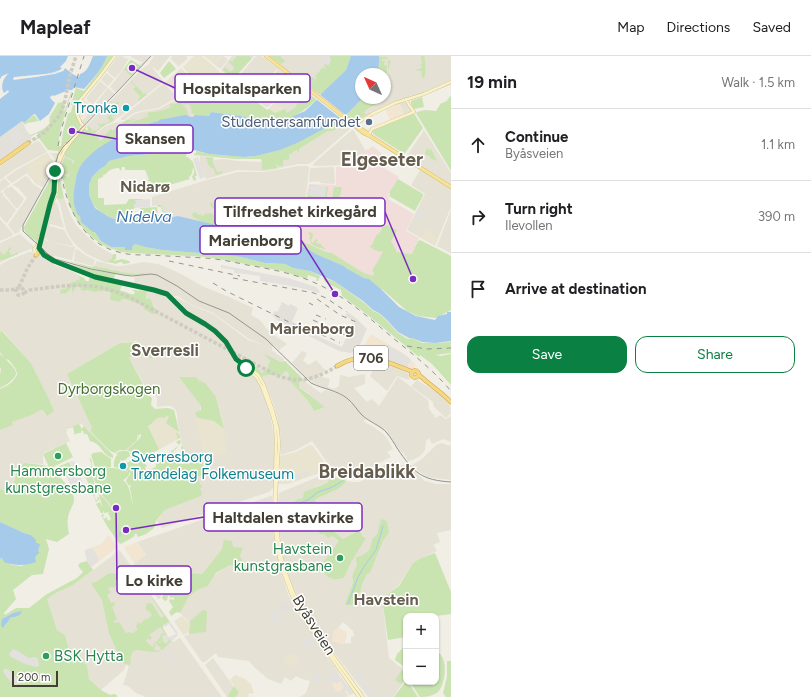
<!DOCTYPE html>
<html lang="en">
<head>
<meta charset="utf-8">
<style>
	:root { --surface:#fff; --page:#f2f2f2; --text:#202124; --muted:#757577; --line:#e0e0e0; --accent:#0b8043 }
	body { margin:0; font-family:Figtree,sans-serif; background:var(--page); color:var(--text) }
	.controls { position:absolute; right:12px; bottom:12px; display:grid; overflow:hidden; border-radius:8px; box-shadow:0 1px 3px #0004 }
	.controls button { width:36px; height:36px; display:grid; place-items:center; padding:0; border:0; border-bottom:1px solid var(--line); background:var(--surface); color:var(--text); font:20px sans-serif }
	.compass { position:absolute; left:355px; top:12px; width:36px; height:36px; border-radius:50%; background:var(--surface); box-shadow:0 1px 3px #0004; rotate:315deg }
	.scale { position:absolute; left:12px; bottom:10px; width:46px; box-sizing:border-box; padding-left:4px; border:2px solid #433f35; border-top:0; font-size:11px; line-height:14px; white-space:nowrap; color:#433f35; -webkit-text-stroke:3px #fff; paint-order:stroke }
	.stop { position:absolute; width:12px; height:12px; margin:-9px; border:3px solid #0b8043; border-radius:50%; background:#fff }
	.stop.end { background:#0b8043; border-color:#fff; box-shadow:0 1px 4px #0008 }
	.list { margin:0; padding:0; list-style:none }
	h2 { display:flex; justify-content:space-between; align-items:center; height:52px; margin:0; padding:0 16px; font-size:17px }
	h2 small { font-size:13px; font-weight:400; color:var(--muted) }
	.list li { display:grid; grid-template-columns:26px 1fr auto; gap:12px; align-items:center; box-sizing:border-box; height:72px; padding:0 16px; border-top:1px solid var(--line) }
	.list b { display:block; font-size:15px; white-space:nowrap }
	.list p { margin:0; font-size:13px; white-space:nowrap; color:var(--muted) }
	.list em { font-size:13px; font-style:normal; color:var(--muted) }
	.actions { display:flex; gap:8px; padding:12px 16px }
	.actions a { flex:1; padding:9px 0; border:1px solid var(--accent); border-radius:12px; text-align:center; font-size:14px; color:var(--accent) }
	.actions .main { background:var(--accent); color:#fff }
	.icon { flex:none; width:22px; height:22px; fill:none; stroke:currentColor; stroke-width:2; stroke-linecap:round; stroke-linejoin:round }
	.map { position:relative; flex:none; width:451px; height:641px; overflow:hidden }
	header { display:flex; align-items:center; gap:24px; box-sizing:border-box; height:56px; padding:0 20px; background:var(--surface); border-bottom:1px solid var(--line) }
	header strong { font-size:19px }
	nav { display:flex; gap:22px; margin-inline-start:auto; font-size:14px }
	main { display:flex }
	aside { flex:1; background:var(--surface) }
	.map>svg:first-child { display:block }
	.residential { fill:#e5e1d4; fill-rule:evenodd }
	.commercial { fill:#f2e6d2 }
	.industrial { fill:#e3e0da }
	.education { fill:#e9e4d0 }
	.medical { fill:#f1deda }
	.green { fill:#c9e3b1; fill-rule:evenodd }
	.parking { fill:#e2e1dd }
	.water { fill:#a6caea }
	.pier { fill:#f1eee5 }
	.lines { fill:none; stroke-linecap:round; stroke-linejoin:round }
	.stream { stroke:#a6caea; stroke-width:1 }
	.trunk-tunnel { stroke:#cecbc2; stroke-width:3.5; stroke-dasharray:3.5 2; stroke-linecap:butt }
	.secondary-casing { stroke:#cec398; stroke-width:3.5 }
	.primary-casing { stroke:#d9bf6b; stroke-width:4 }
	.trunk-casing { stroke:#d0a540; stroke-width:4.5 }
	.secondary { stroke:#faf1c7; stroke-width:2.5 }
	.primary { stroke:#f6e29a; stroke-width:3 }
	.trunk { stroke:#f4d885; stroke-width:3.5 }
	.tram { stroke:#949494; stroke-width:1 }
	.rail { stroke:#949494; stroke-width:1; stroke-dasharray:5 5; stroke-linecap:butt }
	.route { stroke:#0b8043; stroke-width:5 }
	.culture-dot { fill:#0f9aa8; stroke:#fff; stroke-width:1.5 }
	.service-dot { fill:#5c6f8a; stroke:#fff; stroke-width:1.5 }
	.leisure-dot { fill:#2e9e5b; stroke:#fff; stroke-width:1.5 }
	.labels { text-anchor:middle; stroke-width:3; stroke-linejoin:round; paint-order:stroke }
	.shield { fill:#fff; stroke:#7b7972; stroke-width:1 }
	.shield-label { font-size:14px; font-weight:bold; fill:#433f35 }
	.culture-label { font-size:15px; fill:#0d838f; stroke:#fff; text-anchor:end }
	.service-label { font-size:15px; fill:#4e5e75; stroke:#fff; text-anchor:end }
	.park-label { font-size:15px; fill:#42702e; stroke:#fff }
	.leisure-label { font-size:15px; fill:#27864d; stroke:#fff }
	.street-label { font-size:15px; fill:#433f35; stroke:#fff }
	.neighbourhood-label { font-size:16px; font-weight:bold; fill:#655d4e; stroke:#fff }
	.water-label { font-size:16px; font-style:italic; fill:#3870a6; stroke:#fff }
	.quarter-label { font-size:17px; font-weight:bold; fill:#655d4e; stroke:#fff }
	.district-label { font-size:19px; font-weight:bold; fill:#655d4e; stroke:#fff }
	.leader { fill:none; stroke:#7b2cbf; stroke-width:1.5 }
	.callout-dot { fill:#7b2cbf; stroke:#fff; stroke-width:1.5 }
	.callout { fill:#fff; stroke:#7b2cbf; stroke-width:1.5 }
	.callout-label { font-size:16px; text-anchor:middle; font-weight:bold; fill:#433f35 }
</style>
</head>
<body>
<header>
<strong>Mapleaf</strong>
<nav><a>Map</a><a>Directions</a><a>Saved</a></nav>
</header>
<main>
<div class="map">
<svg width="451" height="641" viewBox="0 0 451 641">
	<rect width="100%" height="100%" fill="#f1eee5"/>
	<path class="residential" d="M118 0H122L127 3 128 2H129L122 14 115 22 107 15Z
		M132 0H150L117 36H115L110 31 131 3 132 4 131 5 140 10 142 6 133 2H131Z
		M154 0H170L158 15 153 11H152L163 25V26L122 59 103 71 95 77H92L86 70 142 13 148 9Z
		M172 0H186L187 2V4H186L178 11H179L171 3Z
		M222 0H224L228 4 220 13 214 8Z
		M232 0H254L233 24 221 14Z
		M256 0H262L312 39V40L317 44 280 65H270L249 62 241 60 211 56 209 60 158 65 131 74 120 80 86 103 79 113 75 125 61 118H57L63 99 70 87 84 73 87 74 92 79H94L106 70 113 67 124 66 133 59 141 56 159 53 178 43 187 42 206 46 216 44 218 45 238 46 246 37 266 53H269L292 26H291L282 35 269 24 278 14 277 13 253 39 251 40 235 25Z
		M268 0H351L346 14 320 39 315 35 314 36Z
		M381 0H451V26L419 39 400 44 366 60 364 56 368 53 378 47 377 42H385V21L387 17 386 11H383Z
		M106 17 114 23 108 30 101 24Z
		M222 18 230 24 232 27 218 41 212 44 211 41 218 39 227 28 219 21Z
		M100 25 107 31V32L92 49 88 45 86 42Z
		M164 27 177 41 176 42 158 52 136 56 129 60 125 64H121V62Z
		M108 32 114 37V39L99 54H98L94 50Z
		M260 34H261L274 45 268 51H266L254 42Z
		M404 45H406L411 54V56L404 59 399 46Z
		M93 51 97 55V56L83 69 81 64 84 63Z
		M346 69 350 73 312 106 308 108H298L266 115 237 114 206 123 200 107V100L214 102 213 103V104L224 103 237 105 260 106 301 92 328 75H332Z
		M352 74 354 75 365 94 361 97 362 98 357 101 353 96 348 101V109L315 110 313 109 314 107Z
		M423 74H424L451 117V129L406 101 423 76Z
		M37 85 40 86 47 96 15 113 0 124V111L21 94Z
		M47 97 48 98 54 107 55 104 54 102 50 97H57L58 98 54 112 43 131 36 128 27 117 12 127 6 122 8 120 15 115Z
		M299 110H308L309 112 307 132 299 175 300 178 298 186 261 176 258 168 256 172 252 173V168L253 165 250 168 243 174 226 170H221L178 160 165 161 162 150 160 149 152 150V141L207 124 238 116H264Z
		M333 111 334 112 335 126 334 128 320 127V126L318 125V126H316V125L310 126 309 125 310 113 311 112Z
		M420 114 451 133V153H450L435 190 407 174 425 138 411 129Z
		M25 120 28 121 32 127 42 134 19 176 15 178 8 169 27 142 26 140 25 141V140L22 136H20L21 135 17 131 16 132V130H14L13 129Z
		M4 122 10 128 0 136V126Z
		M11 130 24 143 18 152H16L3 136 5 133 7 131 8 132Z
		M59 135 62 142H64L71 160 76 169 90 183 98 190 115 200 106 207 87 198 78 191 71 183 66 174 60 148 57 143Z
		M2 136 3 138V139L16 154 7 167H6L0 160V137Z
		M54 146 57 147 58 150 64 172H63L62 171 50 168 49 170 64 174 73 189 72 190 48 185V184L45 183 44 184 72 191 75 190V191L72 204H71L55 200 50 201 42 195 40 192V190L49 156Z
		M451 154V197L437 190Z
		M0 163 13 178 12 180 0 185Z
		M20 178 30 187 32 188 33 190V192L8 202 0 207V187Z
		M77 193 85 199 95 204 93 210 74 205 75 194Z
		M29 196H32L34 199H36L41 198 47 202 55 210 72 215 78 219 80 223 70 227 65 233V236L67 238 69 234 72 231V236L76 231H81V234H87L94 236 101 235 109 237H111L114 245 119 246 123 243H125L144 250 145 253 151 256 156 252 148 243 146 242V237L149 235 159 237 168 241 183 256 208 271 220 282 229 293 234 303 255 321 262 333 266 342 271 364 274 381V431L269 436 162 472 157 465 165 454 201 440 193 420 203 409 201 401 186 398 183 395 178 369 177 357 175 353 171 350H165L157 351V341L155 340 153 336 148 339 147 337 145 330 129 302 136 299 154 303 151 294 137 285 120 287 67 318 92 372 90 375 83 369 80 368 66 373 65 374 70 385 43 397V408L24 407 17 411 11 434 5 435 0 433V374L13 369 12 366 32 359 41 354 54 355 49 343 31 307 3 275 0 276V209L9 204ZM179 321H196L216 341 224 372 214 365 198 362 201 350Z
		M97 205 116 210H121L144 206 158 208 166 211 183 219 202 230 229 241 253 252 251 259 260 264 267 273 274 279 287 288 279 294 274 289H273L272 292V295L262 288 249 283 213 257 188 247 178 240H173L162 234 134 228 135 219 110 214 94 210Z
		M176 241 187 247 213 258 248 284 264 289 284 303 283 306H281L265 299 270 305 267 313 262 317 257 311 255 310 253 311 249 309 243 307 237 302 234 299 228 286 217 274 209 268 188 255 175 242Z
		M302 295 307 297 303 305 309 309 316 304 325 314 319 320 330 323 328 331 334 333 339 330 340 319 349 321 365 318V328L354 332 367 346 372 343 379 350 398 321 428 344 429 353 436 362 440 359 446 363 451 360V386L443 383 432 388 429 382 426 385 425 394 419 401 415 403 408 405 403 396 402 397 385 375 362 359 349 343 340 337 318 329 312 326 307 322 292 307Z
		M377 305 406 316 410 320 409 324 397 320 387 335 370 320Z
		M285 314 288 316 290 325 308 345 314 355 325 351 318 347 307 336 299 332V324L307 327 321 337 325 334 337 337 348 343 365 362 364 366 372 370 382 377 387 382 393 393 387 396 391 401 372 411 366 417 361 420 355 422 333 416 327 406 312 385 296 394 281 399V382L277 360 272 344 262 321 267 319H282Z
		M417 324 436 336 450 349 451 357 446 362 434 351 433 346 411 330Z
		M441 387 451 390V424L427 421 411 410 422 403 436 389Z
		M395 406 401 409 408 410 425 425 436 428H451V474L437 477 440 486 433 489 435 491 437 495 421 502 413 507 398 530 382 542 389 602 406 616V623L393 641H368L329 590 310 564 299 544 287 515 283 501 279 472 290 463 300 460 310 449 317 456 315 445 318 442 340 432 347 425 352 426H359L364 424 377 413 388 407ZM339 456 328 471 343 483 358 475 361 480 344 522 333 523 331 522 335 491 339 485 331 480 329 482 323 478 327 461ZM381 464 389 477 383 485 370 517 367 518 362 528 361 534 357 541 345 547 352 530 353 525 352 520 357 509 372 489V483L377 478ZM343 566 353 575 354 580 351 581V587L340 588 342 574 338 572Z
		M327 419 332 420 327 427 317 430 303 442 298 443 288 460 283 464 278 461 279 437 320 420Z
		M271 440H272V465L275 491 281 516 289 541 298 558 337 614 340 620 331 627 338 636 342 632 348 640 347 641H300L306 637 310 625 302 623 296 620 291 625 285 621 281 628 268 623 254 611 249 605 218 601 216 597 205 606H202L184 580 193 577 205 576 203 554 189 566 180 557V555L188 542 197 534 208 530 216 518 230 509 237 510 245 514 247 512 240 500 243 492 222 493 202 518 190 517 186 523 181 522 174 523 170 525 163 533 160 543H158L134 509 135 508 134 507 146 499 137 486Z
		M118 494 121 496 135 516 166 561 161 573 174 586 179 582H180L222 641H146L136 637 128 630 123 629 129 610 126 609 124 614 101 634 89 623 87 609 82 605 79 599 69 594 65 579 57 574 47 543 62 534 73 529 108 503 111 501Z
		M213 602 234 631 227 641 205 609Z"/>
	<path class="commercial" d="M83 42 92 51 83 62H80L77 54Z
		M399 46 404 59 390 65 385 52Z
		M371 278 406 299 415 308V313L411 314 360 296Z
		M109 479 116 490V492L91 512 87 505 85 495V494L101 488Z
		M137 486 146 499 134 507 124 492 126 490Z
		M338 572 346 575 347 576 345 588 338 587 332 585 334 574Z
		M340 620 354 637 348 640 342 632 337 636 331 627Z"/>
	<path class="industrial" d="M22 64 25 72 32 83 19 91 0 106V81Z
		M282 246 289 250 290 248 298 252 292 266 309 274 310 273 320 278 319 281 342 291 353 267 355 268 356 266 345 260 348 256 357 263 367 273 358 293 355 296 351 297 339 295 279 265 272 259 275 255 277 256 278 255Z
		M285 544 291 552 281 559 276 551Z"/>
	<path class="education" d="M194 0H202L221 17 206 35 201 32 183 11Z
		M204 0H222L214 8Z
		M181 12 200 32 205 36 207 35 219 21 228 28 218 39 212 41V44H204L187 40 179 41 166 26Z
		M243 16 255 25 247 35 235 26Z
		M276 45 285 53 274 58 269 53Z
		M47 98 51 105 48 107V108L50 107 51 110 50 112 49 111 48 112 43 120 41 124 42 125 40 129 36 127 27 115 28 113 25 110Z
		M425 173 437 180 436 181 437 182 434 189 422 182 425 176 424 175Z
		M174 355 175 358 180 382 159 393 148 369 158 361Z
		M195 361 212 364 224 373 227 397 206 403 204 401Z
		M310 389 313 390 329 413V415L320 417 288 428H279L280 413V400L296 396Z
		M182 560 190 568V576L183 579 174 565Z
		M294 597 299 604 291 612 282 604 286 601Z
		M235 619 245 623 251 628 254 637 248 638 249 641H236L239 636 230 624Z"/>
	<path class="medical" d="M373 90 383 99 378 107H380L381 110 399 121 388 139 389 142 388 143 414 158 406 175 419 182 412 198 396 196 373 215 374 216 373 220 362 216 332 197 326 196 306 187 298 186 300 178 299 176 309 128 336 129V111H349L348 101 353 96 357 101 362 98 361 97 365 94 369 93Z"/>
	<path class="green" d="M107 0H113L94 26 76 48 75 55 81 68 79 73 59 95 48 94 39 82 35 84H33L39 81 37 77 32 80 31 81 29 77 31 79C38 76 45 73 50 67L49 65 50 62H49L58 47 66 45 63 54H65L71 36 72 35 60 75 58 90H61L63 76 68 58 71 56 73 49H71L76 32 84 35C92 25 102 12 107 0Z
		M237 0H249L252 2 233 23 223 14 225 11 230 16 234 13V11L229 6 230 4 232 6Z
		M270 0H280L285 5 281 8Z
		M330 0H351L346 14 320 39 302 24 306 20H307V19L308 17 312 22 313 21 315 23 312 26V23L311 28 317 22 315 20 318 17 323 11 325 13 326 12 324 10 325 8 329 9 331 4 330 2Z
		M379 0 383 1 385 0V2L387 0 388 4 391 5 388 14V4L387 3H382V5H386V6H384V9H387V16L385 21V18H376L377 16Z
		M421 0H424C426 7 426 17 424 23L421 19 422 17 421 15 415 14 422 12V10H420V9L422 8Z
		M131 4 141 10 131 20 124 13Z
		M169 5 176 13 164 22 160 17Z
		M133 23 132 26 143 37H142L143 38 145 37 147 39 146 40 145 39V40L139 45 138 44 140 40 133 33 136 31 131 26Z
		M293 26 317 44C293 64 280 69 248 62 245 61 242 60 239 60 230 58 221 57 211 56L209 60 195 59 191 56 192 55 190 49 186 48 185 49 180 44 187 42 209 47 217 44 218 45 238 46 245 37 268 55 269 53 275 57 285 53 287 57 292 54 297 50 296 49 301 43 296 40 297 37 291 28Z
		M451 39V115L416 57 417 56 425 54 436 55 441 47H443L445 45 446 46Z
		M422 41 424 51 414 53 411 48V45Z
		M363 42H385C379 48 370 50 364 56L366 59 358 64 354 65 351 63 348 67 351 70 350 72 346 69 332 75H328L299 93V96H298L297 94 294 95V96L289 98V103L288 104 287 102V104H283V110H278V109H276V110H277V112L262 114V107L261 103H235L194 99V97L196 98V95L209 98 244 101 256 100 280 94 342 63Z
		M111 45 115 48 118 45 119 47 118 48 115 49 116 50 111 46 106 51 111 57 116 53 119 57 114 60 112 59 111 60 113 63 115 64 108 68H106L105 66 107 68 110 65 107 62 109 60 103 55 97 60Z
		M180 45C184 50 188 53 188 60L172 61 163 63 131 74 115 82 84 106 79 113 75 125 74 136 80 160 95 175 101 185 120 190 126 191 132 194V191L135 188 145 191 162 194 236 200 265 207 285 208 293 212 310 215 320 220 318 225H316L317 222 308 219 307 223 282 215 224 204 207 201 132 197 121 196 102 189 87 177 78 166 70 151 63 123 60 118V116L65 120 68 121 71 116 67 119 65 118 61 114 64 102 71 104 73 108 74 107V104L65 101V95L70 87 84 73H85L87 75 88 73 87 71 88 70 92 73V76L94 74 96 75 101 71 98 68 99 67 101 69 104 67 106 68 95 77 100 85 104 82V80L111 73 113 75 117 71H122L123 66 127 64 137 63 129 66V67L150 60 148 59 143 61 148 58V56C155 57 164 54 171 51L170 48 172 47 173 49Z
		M413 57 415 59 423 72 405 97H403L373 78 372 74Z
		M34 59 39 65 27 67 25 69 24 67Z
		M427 92 429 94 431 93 437 105 430 102V100H428L425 98Z
		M187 95 186 101H188L193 106 197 120H195L196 124 194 125 192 121 194 117V113L193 112 192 117 189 122 190 123 169 129V133L161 136 158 134 153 132 150 125H148L145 118 148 124 149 123 145 114H125V111H122L121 115 120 114 119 112C114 112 108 114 106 118L103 119V121L98 123V142H104V149L126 148 129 143H143V144H136V148L134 149V153L128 154 129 162 162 159V154L161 151H158L157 149H160L162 150 165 161 135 166 117 164 109 161 101 156 95 151 89 139V129L92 121 100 113 105 110 109 105 129 100Z
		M206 101 214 102 212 105 217 116H219L221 115 222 116 223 115 222 117 216 119 214 113 209 110Z
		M59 118 64 142 60 143 57 142C60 133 57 126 59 118Z
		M398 123 423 138V140L415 155 389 140 390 138 389 137Z
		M50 124 54 125C55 136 52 140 49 150 45 162 43 175 37 186 32 182 24 178 24 171Z
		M310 129 325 131 311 130 309 140 325 141 326 131H328L326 145 308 141Z
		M334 131H342L339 144 332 142Z
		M211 145 212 147 214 148 213 149 214 150 216 153H220L222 162 233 161 228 162 230 166 234 164V161H236L237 163H235L236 165 243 167V166L245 167 246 163H247V166L250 168 252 164 253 165 252 168V173L253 174 256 172 258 168 259 170H263L265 172 266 171 267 168 272 169V170H268L267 172 293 179 294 180H296V181H299L298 186 306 187 326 196 332 197 362 216 373 220 374 216 372 215 383 196 381 195 380 196C377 194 372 194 370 190L371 189H372L374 185V184L377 178 378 179 382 173 381 171H382L384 168 397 174 391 185 396 194V196L412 198 418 185 420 184 451 200V254L436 262 418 260 407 255 382 233H381L369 223 364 222 346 212 344 210 316 198 306 192 285 186H280L274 182H269L265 179 246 175 239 172H236L226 170H221L200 165C197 162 193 163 192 158L195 156 197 157 198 159 201 158 202 160 205 159 204 158 211 157 213 159H215L216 157 217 160H218L215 153 210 150Z
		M157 151 158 159 141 160 140 152Z
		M310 176 313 178V180L311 185 313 187 316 183 318 184 316 187H318L322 189V190L326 193H325C317 191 308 190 310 179L308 177Z
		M10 191H11V193L9 195 11 199 15 198 17 196 18 198 4 204H0V196H1L3 199 5 198Z
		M113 198H116V203L114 204V205L122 203 129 205 130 207 123 208 122 206 117 207V208L107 206 112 202Z
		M57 202 92 211 94 210 109 213 110 214 119 215 120 216 137 218 142 217 146 218C119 222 93 213 68 205 64 204 60 203 57 202Z
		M63 207 98 215 115 218 114 223C97 223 79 213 63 207Z
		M78 219 84 222 86 225H89V221L105 226 122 229 120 234C122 236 124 235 126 236 129 237 130 239 134 238L135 236 132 234 149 235 146 237V242L147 243 149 242 151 244 154 251 157 254V256L154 258H152L143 252 144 250 125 243H123L119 246 110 244 111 237 103 235 94 236 87 234 85 235 81 234V231H76L72 237V231L66 238 64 237 61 238 60 236 62 233H65L70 227 80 223Z
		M323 222 334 225 363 246 373 255 378 257 384 262 398 277 408 283 412 282 422 287H435L451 286V297L435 299 441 300 451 298V329L432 308 420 299 419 301 364 256 342 240 341 234 325 226Z
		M2 275 31 307 49 343 54 355 47 360 43 354H41L32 359 12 366 13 369 0 374V333L8 329 13 325 17 319V317L15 312 9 304 5 303 0 296V276Z
		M137 286 151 294 153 303 136 298 129 302 144 330 143 335 152 342 151 349 155 353 168 352 174 354 179 376 166 367 169 361 167 359 165 362C156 359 154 367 148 370L159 393 178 383 176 376 180 380V382L156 395 142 400 127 394 141 381H140L141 380V378L137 380 138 381H140L138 382 137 381V384L126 394H120L114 397 109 394 90 375 92 372 67 318 120 287Z
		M0 298C4 302 16 312 16 317 16 320 13 323 11 325 8 328 3 330 0 332V319L1 313 0 312Z
		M264 298 281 306 285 305 307 327 299 324V332C309 337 316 345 325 351L314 355 308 345 290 325 288 316 285 315 282 319H267L262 321 253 311 255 310 257 311 262 317 267 313 270 305Z
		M179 321H196L200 325 205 327 216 341 224 373 214 365 198 362 195 357 201 354V350Z
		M79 368 83 375H81V377H78L76 378H75V380L71 382 75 380 73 371 66 373 67 377 65 374 66 373Z
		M84 370 113 399V402C101 399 103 388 90 385L87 378H84L82 372Z
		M179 384H180L181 386C178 392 173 395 169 400H170L171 404H175L178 402V404L176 406H179V408L184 407 186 405 188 408 191 407 190 403V401L187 399 185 401H179L183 397 181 391 182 390H183V393L185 396 200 401C204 405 204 409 201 414L202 417V419L199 420H197V421L200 428 202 430 200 433 202 437 201 440 165 454 156 465 154 472 146 478 138 481 137 480V478H134L135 480 130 483 121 488 119 487 107 470 101 459 104 458 103 461 104 463 107 461V463L109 465 111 463 108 457 109 456 104 457 103 454V457H101L96 448 100 446 103 452 98 436 108 447 112 454 109 447 98 435 93 420 94 415C106 411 117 411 129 416V419L125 423 123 424C131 430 130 441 133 448L130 432 131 428 129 430 126 425 128 421 130 419V417L126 414 114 411V406L116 400 118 399 116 398C119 394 125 394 129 396L130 400 127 402V403L124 404 123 405 120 404 121 410H125L127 407 133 404 130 397 140 401V402L136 404H134V405H136L141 403 142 404 147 410 145 411 146 414H148L156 411V407L163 402V400L168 398 178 390 179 389 176 386Z
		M66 387 73 401 51 412 71 433C78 449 71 447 68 461 67 467 68 473 69 478L57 486 46 483 49 493 43 518 32 519 13 534 16 543 4 557 5 559 16 552H29L47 538 77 522 83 516 78 510 80 507 87 505 93 514 73 529 58 536 47 543 57 574 65 579 69 594 79 599 82 605 87 609 89 623 101 634 110 639 114 638 117 639V641H0V503L2 502 12 509 22 510 40 496 38 495 36 487 31 479 24 477 0 466V433L5 435 11 434 18 413 24 407 43 409 49 411 43 398ZM13 557 15 560 10 562 8 566 4 570 2 569V563Z
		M101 396 111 403V411L96 414 91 399 93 397Z
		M89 402 91 403 93 412 91 415 92 417 90 418H92L96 433 93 437 94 438H96L94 440 96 444H98L97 442 98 441 100 443 96 446 84 417 83 414 92 410 90 404Z
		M69 406 73 414 61 419 58 411Z
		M332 420 347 425 340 432 318 442 315 444 321 452 317 456 310 449 300 460 298 466 290 463 279 472 278 461 283 464 288 460 293 450 292 447 298 443 303 442 304 436 327 427Z
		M340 455 328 471 343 483 358 475 362 478V480L366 482 351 506 344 522C340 522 337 524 333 523 325 521 322 514 323 507L339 485 332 480 329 482 323 478H320L316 472 327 461Z
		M381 463 387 465 389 477 383 485 370 517 367 518 362 528 361 534 357 541V544L352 549H346L345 547 352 530 353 525 352 520 357 509 356 502C367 497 371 495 372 483L377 478Z
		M224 484 232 485 233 491 243 492 240 500 247 512 245 514 237 510 230 509 216 517 208 530 197 534 188 542 180 557 177 556 171 560 169 556 173 551 169 545 170 543 174 544V541L171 542 168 539 167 544 165 545 162 542C165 532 170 525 181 524L184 528 190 517 202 518 222 493Z
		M435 497 451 536V558L436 560H406V581L388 584 382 542 399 530 413 507 421 502Z
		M112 517 122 520 130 519 132 521 112 532 111 530 108 533 111 536 107 539 111 547 114 546 115 549 112 551 117 563 114 565V567L119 566 126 577 130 576 132 578 138 573 136 571 138 566 140 568 146 562 147 564 152 559 150 556 146 554V549L148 547 152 548 161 562 164 560 142 527 170 566 163 570V572L167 579H166L160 571 149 579 152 582 149 584 148 582 146 585 152 591 154 590 153 588V587L156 590 154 592 155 595 158 594 160 595 156 596 136 594C128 597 132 603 130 609L122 607 109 577 102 544 91 527 96 526 108 518Z
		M203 554 207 555 206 576 189 578 190 568 189 566Z
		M163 577 165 579V580L163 579 161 581 163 582 162 584 164 586 163 587 168 588 165 587 166 586 167 587 169 585 168 584 169 583 171 585 169 587 171 586 162 594 160 593 161 591 159 592 160 591 155 587 162 586 160 585 155 587 154 586 155 585 156 586 160 582V580Z
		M406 589V612L395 604 397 598Z
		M436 593C438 596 442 599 443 603 447 611 444 630 438 636 433 640 426 641 420 641L410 626H436Z
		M447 605H451V641H446L443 637 447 621Z
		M402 614 406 617V620L401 628 395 624Z
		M406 625V626H408L418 641H394Z
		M234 630 239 636 236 641H227Z"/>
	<path class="parking" d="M324 0H330V2L331 4 330 7 329 9 324 8 322 10 320 8 319 9 318 8 317 9 318 12H317L314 10Z
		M16 73 24 83 15 90 7 80Z
		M198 101 205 121 200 123 193 103Z
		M310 130 326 131 325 141 309 140Z
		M150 143V151L134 152V148H136L135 144Z
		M419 152 425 155 420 164 414 161Z
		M221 209 288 222 316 231 320 236 319 237 297 231 260 225V220L245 218 234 217V214L221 212Z
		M386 288 405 299 411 304 406 312 384 303 376 301 375 300 362 299 361 297 364 291 379 300 381 298 380 296 382 293H384Z
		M74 405 83 427 71 432 66 418 74 415 70 406Z
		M307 415H309L310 418 304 421 303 418 301 419 302 422 296 424 294 420Z
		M92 492 99 503 98 505 91 511 87 505 85 497V494Z
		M273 554 275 557 276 556 283 564 275 569 269 561 271 559 270 557Z
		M168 566H170L178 577 177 578 178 579 173 584H170L166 579 169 581 176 578 169 568 165 571 163 569Z
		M310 579 315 587 306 594 302 587Z
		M13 593 18 595 29 602 34 601 38 602 39 610 36 611 25 608 11 601 9 598Z
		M166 595 176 606 173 608 163 597Z
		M355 612 362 618 361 619 365 623 364 625 370 630 371 634 375 637 374 639 376 641H371L372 639 363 629V627L354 616 353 614Z
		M4 613H8L20 625H22L23 626 16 629 9 624 3 616Z
		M317 615 322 622 319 628 312 625Z
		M337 615 339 619 338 620 339 621 340 620 354 637 350 639 347 634 344 635 342 632 344 631 340 625 336 628 335 626 332 628 331 627 329 628 326 624Z"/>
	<path class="water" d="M0 0H68L66 5 60 11 62 13 64 11C56 19 26 21 14 21L15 23 36 21 63 15 65 12 74 19 79 21 80 18C88 16 90 7 93 0H107C102 13 93 23 84 33L74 31 72 34H69V33L65 34 66 35 54 40 53 39 50 41 51 43 55 47 49 58 40 65 35 58H34L24 67 22 65 0 81V43L9 36 8 34 4 37C0 31 3 22 9 17L2 20 0 23Z
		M351 0H379C379 6 379 14 376 18H361V42H363L342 63 299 86 280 94 256 100 244 101 209 98 194 94 129 100 109 105 105 110 100 113 92 121 89 129V139L95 152 101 156 109 161 117 164 135 166 178 160 221 170H226L236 172H239L246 175 265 179 269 182H274L280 186H285L306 192 316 198 344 210 346 212 364 222 369 223 381 233 399 251 416 260 435 264 438 260 447 258V256H451V285L435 287 422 286 412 282H409L398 276 385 262 379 257 373 254 363 245 334 225 310 215 293 212 285 208 265 207 236 200 162 194 145 191 135 188 132 191V194H125V191H112L101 185 95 176H93L81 166 80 160 78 159C76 156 75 151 74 148 73 137 75 120 80 111 94 88 133 73 158 65L161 63H163L186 59 191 61H193L195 59 209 60 211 56 241 60 249 62 270 65H280L289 62 305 55 317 44 322 37 346 14Z
		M0 466 24 477 31 479 36 484V487L40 488 38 495 40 496 35 501 36 506C25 510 15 510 4 506L2 502 0 503Z
		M22 555C20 561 16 560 10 562L8 566 4 570V572L1 570 2 563 13 557Z"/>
	<path class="pier" d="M64 11 65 12 63 15 55 18 14 24 13 23 14 21 55 17 60 15Z
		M319 38 348 61 344 65 316 43Z"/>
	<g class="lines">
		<path class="stream" d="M289 460 291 456 300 447 308 444 318 436 330 432 343 425
			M120 480V476
			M348 548 358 521 365 509 376 494 383 470"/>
		<path class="trunk-tunnel" d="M28 87 45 76 59 60 64 49 70 19 76 0
			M19 231 27 213 36 199
			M0 234H10L16 233 20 231 23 233 24 237 21 239H18L16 236V233
			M24 237 30 234C69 229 94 224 131 242L272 317C296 329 315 324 337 310"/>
		<g class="secondary-casing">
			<path id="secondary" d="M353 68 357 67 372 58 395 47 424 38 451 26
				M370 79V76L372 73 414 56 409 49 406 43
				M50 147 55 136 54 119 56 111 60 96 66 88
				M49 153C52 146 57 140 57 132 57 128 56 124 56 120 60 96 68 88 84 71 79 66 75 56 77 48L100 20 115 0
				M34 194a3 3 0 1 1 6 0a3 3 0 1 1-6 0Z
				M37 191 40 180
				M39 192 49 152
				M40 194 49 202 54 205 100 223 154 234 167 238 187 257 207 269 213 274 226 286 236 303 245 310H247L252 313 259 320 264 329 273 355 278 374 279 388 276 438 277 471 280 495 285 515 294 538 308 565 363 641
				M245 310 257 322 262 331 272 358 275 370 276 385 274 465 278 497 283 516 292 540 306 566 359 641"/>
		</g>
		<g class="primary-casing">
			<path id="primary" d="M266 0 352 67C357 72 363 78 370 80
				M355 69 369 78 370 80 451 131"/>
		</g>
		<g class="trunk-casing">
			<path id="trunk" d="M0 107 28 87
				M36 199 38 197
				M337 310C365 293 386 306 413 316
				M411.5 318a3.5 3.5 0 1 1 7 0a3.5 3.5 0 1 1-7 0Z
				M418 318 426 325 441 337 451 346"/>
		</g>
		<use href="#secondary" class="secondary"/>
		<use href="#primary" class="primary"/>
		<use href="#trunk" class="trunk"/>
		<path class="tram" d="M151 0 117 36 63 91 58 99 54 113 23 169V175L49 199 55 203 91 213 123 219 132 220 151 218 157 219 177 230 199 245 229 257 266 283 311 327C323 333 337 334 348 343 353 347 357 354 362 359 369 366 380 369 387 377 391 382 394 387 397 392 414 417 421 424 451 426"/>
		<path class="rail" d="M58 90 62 71 84 0
			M61 118C67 150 81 185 115 195 126 199 137 199 148 199 167 200 186 201 205 202 219 203 233 206 247 209 266 212 285 216 303 222 339 235 365 258 393 282 414 299 434 315 451 335
			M169 205 240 220
			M233 222 314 237 326 242 347 256
			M213 227 226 235 293 268 308 275 328 281 340 287
			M317 243 340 259 356 266
			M309 247 313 249
			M316 259 326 263
			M313 264 347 280
			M340 269 345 272
			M407 290 427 293 451 292"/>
	</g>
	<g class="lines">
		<path class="route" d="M55 115 54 136 50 148 39 192 44 199 54 205 95 221 154 234 167 238 186 257 205 268 215 275 226 286 236 303 245 310 246 312"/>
	</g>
	<g class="culture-dot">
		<circle cx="126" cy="52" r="4"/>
		<circle cx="123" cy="410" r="4"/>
	</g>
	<circle class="service-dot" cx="369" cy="66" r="4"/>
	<g class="leisure-dot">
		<circle cx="58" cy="400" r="4"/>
		<circle cx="340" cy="502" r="4"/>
		<circle cx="46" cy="600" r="4"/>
	</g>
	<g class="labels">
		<rect class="shield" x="354" y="290" width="34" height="24" rx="3"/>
		<g class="shield-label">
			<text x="371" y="307">706</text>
		</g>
		<g class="culture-label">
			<text x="118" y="57">Tronka</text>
			<text x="131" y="406" text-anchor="start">Sverresborg<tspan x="131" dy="17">Trøndelag Folkemuseum</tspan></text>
		</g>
		<g class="service-label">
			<text x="361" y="71">Studentersamfundet</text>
		</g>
		<g class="park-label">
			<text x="109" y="338">Dyrborgskogen</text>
		</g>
		<g class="leisure-label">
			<text x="58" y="420">Hammersborg<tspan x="58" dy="17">kunstgressbane</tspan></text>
			<text x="332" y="498" text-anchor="end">Havstein<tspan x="332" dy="17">kunstgrasbane</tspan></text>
			<text x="54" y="605" text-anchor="start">BSK Hytta</text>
		</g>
		<g class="street-label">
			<text transform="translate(314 569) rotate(58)" y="5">Byåsveien</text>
		</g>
		<g class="neighbourhood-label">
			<text x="145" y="136">Nidarø</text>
			<text x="312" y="278">Marienborg</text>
			<text x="386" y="549">Havstein</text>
		</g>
		<g class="water-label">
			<text x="144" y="166">Nidelva</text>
		</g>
		<g class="quarter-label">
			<text x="165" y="300">Sverresli</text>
		</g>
		<g class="district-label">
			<text x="382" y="110">Elgeseter</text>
			<text x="367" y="422">Breidablikk</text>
		</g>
	</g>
	<path class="leader" d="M132 12L175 32M72 75L117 83M413 223L385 156M335 238L301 184M126 474L204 461M116 452L117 524"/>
	<g class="callout-dot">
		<circle cx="132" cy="12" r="4"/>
		<circle cx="72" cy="75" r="4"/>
		<circle cx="413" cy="223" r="4"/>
		<circle cx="335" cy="238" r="4"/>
		<circle cx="126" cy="474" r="4"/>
		<circle cx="116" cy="452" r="4"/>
	</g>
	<g class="callout">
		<rect x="175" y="18" width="135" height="28" rx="4"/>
		<rect x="117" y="69" width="76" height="28" rx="4"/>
		<rect x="215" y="142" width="170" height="28" rx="4"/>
		<rect x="200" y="170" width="101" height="28" rx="4"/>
		<rect x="204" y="447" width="158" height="28" rx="4"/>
		<rect x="117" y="510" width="74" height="28" rx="4"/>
	</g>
	<g class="callout-label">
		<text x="242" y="38">Hospitalsparken</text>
		<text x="155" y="88">Skansen</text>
		<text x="300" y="161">Tilfredshet kirkegård</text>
		<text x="251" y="190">Marienborg</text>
		<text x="283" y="467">Haltdalen stavkirke</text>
		<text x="154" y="530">Lo kirke</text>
	</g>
</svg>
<div class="controls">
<button>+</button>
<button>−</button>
</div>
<svg class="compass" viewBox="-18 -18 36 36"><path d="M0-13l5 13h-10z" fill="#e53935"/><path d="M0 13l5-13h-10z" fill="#757577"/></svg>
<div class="scale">200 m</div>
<div class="stop" style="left:246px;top:312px"></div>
<div class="stop end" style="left:55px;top:115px"></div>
</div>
<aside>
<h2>19 min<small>Walk · 1.5 km</small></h2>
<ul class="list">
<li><svg class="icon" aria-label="ahead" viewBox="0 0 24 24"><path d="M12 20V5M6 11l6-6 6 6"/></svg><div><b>Continue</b><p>Byåsveien</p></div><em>1.1 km</em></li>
<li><svg class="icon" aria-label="right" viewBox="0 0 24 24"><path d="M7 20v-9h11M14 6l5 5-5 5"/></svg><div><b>Turn right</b><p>Ilevollen</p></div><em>390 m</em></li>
<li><svg class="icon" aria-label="arrive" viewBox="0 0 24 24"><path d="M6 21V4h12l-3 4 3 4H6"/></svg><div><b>Arrive at destination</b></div></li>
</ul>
<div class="actions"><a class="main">Save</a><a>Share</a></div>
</aside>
</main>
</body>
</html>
